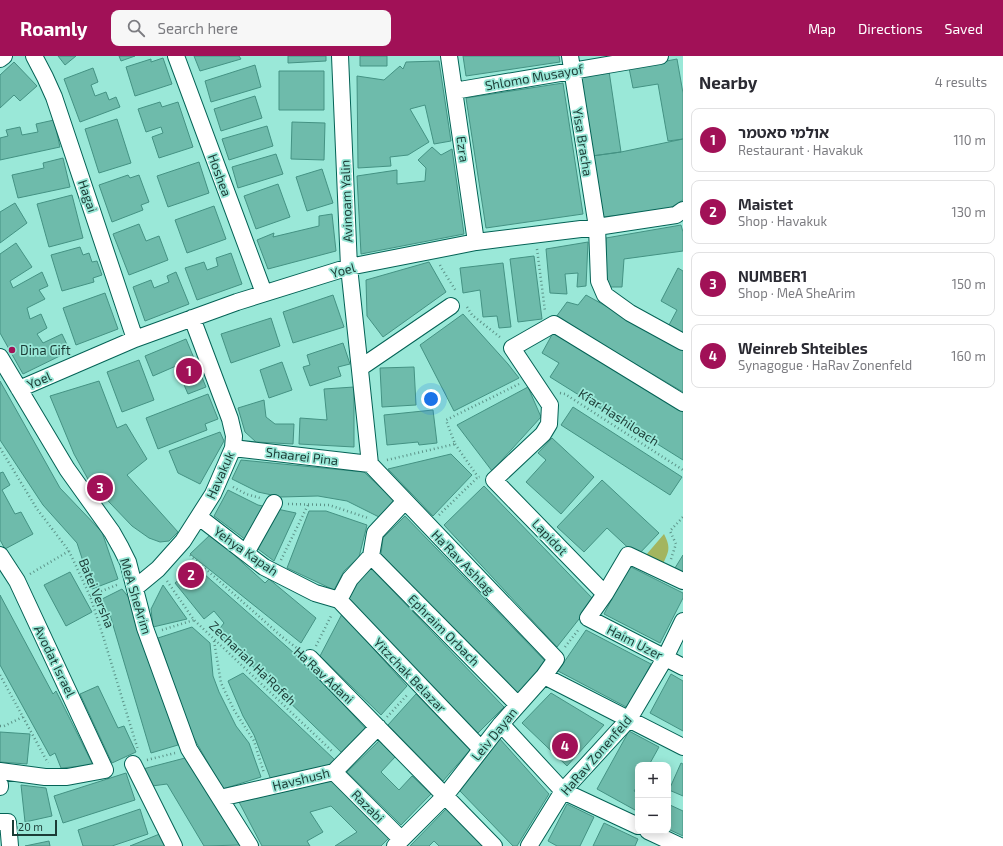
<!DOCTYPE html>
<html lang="en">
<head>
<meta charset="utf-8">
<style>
	:root { --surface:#fff; --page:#f7f7f7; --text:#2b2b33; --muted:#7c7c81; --line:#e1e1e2; --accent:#a11157 }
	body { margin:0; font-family:"Exo 2","Noto Sans Hebrew",sans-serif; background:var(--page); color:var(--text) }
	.controls { position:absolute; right:12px; bottom:12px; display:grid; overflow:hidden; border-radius:8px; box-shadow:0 2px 10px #0003 }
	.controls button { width:36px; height:36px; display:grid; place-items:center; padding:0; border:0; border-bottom:1px solid var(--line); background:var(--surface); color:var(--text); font:20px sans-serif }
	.scale { position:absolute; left:12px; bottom:10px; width:45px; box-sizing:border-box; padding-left:4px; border:2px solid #1c3c36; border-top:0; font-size:11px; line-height:14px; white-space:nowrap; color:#1c3c36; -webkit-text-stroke:3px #9ae8d8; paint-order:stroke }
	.you { position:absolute; left:431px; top:343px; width:14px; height:14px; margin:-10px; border:3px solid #fff; border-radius:50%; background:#1a73e8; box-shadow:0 0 0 6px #1a73e833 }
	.badge { display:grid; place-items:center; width:26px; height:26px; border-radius:50%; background:var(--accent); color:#fff; font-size:13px; font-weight:700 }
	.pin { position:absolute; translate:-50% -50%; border:2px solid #fff; box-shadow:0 1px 4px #0006 }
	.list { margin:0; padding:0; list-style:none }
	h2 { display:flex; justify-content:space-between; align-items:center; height:52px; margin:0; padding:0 16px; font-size:17px }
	h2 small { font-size:13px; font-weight:400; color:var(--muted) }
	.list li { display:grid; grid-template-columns:26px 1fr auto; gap:12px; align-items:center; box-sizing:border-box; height:64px; margin:0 8px 8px; padding:0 8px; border:1px solid var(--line); border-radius:8px }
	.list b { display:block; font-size:15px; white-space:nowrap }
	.list p { margin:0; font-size:13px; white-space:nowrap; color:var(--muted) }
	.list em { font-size:13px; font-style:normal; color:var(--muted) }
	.icon { flex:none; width:22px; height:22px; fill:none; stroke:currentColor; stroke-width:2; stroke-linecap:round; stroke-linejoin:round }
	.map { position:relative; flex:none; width:683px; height:790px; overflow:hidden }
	header { display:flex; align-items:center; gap:24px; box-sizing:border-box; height:56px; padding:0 20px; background:var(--accent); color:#fff }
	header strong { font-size:19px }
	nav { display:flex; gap:22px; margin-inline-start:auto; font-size:14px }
	.search { width:280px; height:36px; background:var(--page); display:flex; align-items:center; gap:10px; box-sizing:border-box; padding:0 14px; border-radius:8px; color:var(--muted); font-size:15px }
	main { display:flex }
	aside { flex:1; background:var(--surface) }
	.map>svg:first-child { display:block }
	.green { fill:#a3b55f }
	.building { fill:#6ebbab; stroke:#449283 }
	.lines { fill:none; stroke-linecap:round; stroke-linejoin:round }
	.minor-casing { stroke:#046356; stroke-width:18 }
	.path { stroke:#5b9287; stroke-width:2.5; stroke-dasharray:1 3; stroke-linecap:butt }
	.minor { stroke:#fff; stroke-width:16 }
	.poi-dot { fill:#a11157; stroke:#9ae8d8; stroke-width:1.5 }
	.labels { text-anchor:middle; stroke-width:3.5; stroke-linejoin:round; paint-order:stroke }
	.street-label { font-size:13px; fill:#1c3c36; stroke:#9ae8d8 }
	.poi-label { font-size:13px; fill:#1c3c36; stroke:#9ae8d8; text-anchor:start }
</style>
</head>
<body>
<header>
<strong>Roamly</strong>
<div class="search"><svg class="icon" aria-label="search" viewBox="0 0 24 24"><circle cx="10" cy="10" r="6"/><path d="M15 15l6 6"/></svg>Search here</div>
<nav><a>Map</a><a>Directions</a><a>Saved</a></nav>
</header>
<main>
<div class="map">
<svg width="683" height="790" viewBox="0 0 683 790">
	<rect width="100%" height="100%" fill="#9ae8d8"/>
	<path class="green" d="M664 478C671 492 669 495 663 508L646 499Z"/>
	<path class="building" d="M58 0H76L65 9Z
		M119 0H135L121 5Z
		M194 0H239L241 3 200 15Z
		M288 0H326V5L288 7Z
		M360 0H387V10H360Z
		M463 0H559L560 6 466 20Z
		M163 2 172 28 135 40 126 11 151 3V6Z
		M677 3 683 37V83L668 85 658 28 633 32 629 12Z
		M439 5 451 85 434 88 425 49 410 53 429 86 408 99 390 101 391 110 358 112 357 20 384 24 400 10 403 13 406 6Z
		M14 6 37 30 20 45 14 39 0 52V19Z
		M255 9 261 31 211 46 205 25Z
		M93 12 98 26 91 29 95 40 106 36 109 44 116 41 120 51 80 66 64 23Z
		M279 15H324V54H279Z
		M609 15 621 96 592 100 580 19Z
		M563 27 583 158 486 172 466 42Z
		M255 40 262 62 221 75 214 53Z
		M160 46 162 51 178 46 193 91 159 102 152 81 163 77 161 71 146 76 138 53Z
		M117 63 131 107 99 117 85 73Z
		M54 64 60 91 0 104V82L8 80 6 74 20 71 22 79 38 76 36 68Z
		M292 66 325 67 324 104 291 103Z
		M267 70 273 90 229 104 222 83Z
		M683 83V144L670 152 658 155 602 161 592 100 621 96Z
		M432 91 441 99 452 93 464 178 361 198 357 120 397 114V128L425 125 426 112 418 104Z
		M276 98 283 118 238 132 232 111Z
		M63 102 70 131 18 142 12 119 44 112 43 107Z
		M199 106 209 137 168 151 157 120Z
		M322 113 333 147 307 155 296 121Z
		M128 119 130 122 139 119 149 146 141 149 143 154 112 166 99 129Z
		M278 128 290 161 256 173 244 140Z
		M72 139 83 182 49 191 37 148Z
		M15 147 27 167 0 187V156Z
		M214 150 226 183 187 197 175 164Z
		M332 158 336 195 268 213 257 184 274 177 273 181 319 170V160Z
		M139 168 146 185 159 180 168 204 129 219 113 178Z
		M681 169 683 176V195L624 203 622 231H605L606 182Z
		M588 186 586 230 577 231 578 217 565 218 567 238 550 237 546 193Z
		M16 187 32 211 10 225 13 232 42 216 48 230 39 234 45 243 27 252 30 263 41 258 47 272 37 278 43 287 62 278 70 295 23 318 0 277V198Z
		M80 191 83 199 89 197 92 206 97 205 102 219 93 222 94 226 62 235 51 199Z
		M231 197 242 228 197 244 185 212 204 206 207 214 218 210 216 202Z
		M534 200 542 263 518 266 510 203Z
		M429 206 446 236 383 281 367 260 366 224Z
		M503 207 511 271 499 272 497 260 483 261 480 234 463 237 460 212Z
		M678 212 683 215V277L669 269 677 254 661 245Z
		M176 216 189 248 145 265 133 231 151 224 154 232 169 226 167 220Z
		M105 237 118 273 76 289 63 252Z
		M333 239 344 271 293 287 283 256Z
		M586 239 683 293V336L556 261 567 246 578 249Z
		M463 258 508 308 519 322 454 355 420 289Z
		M271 262 280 290 231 307 221 278Z
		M554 275 683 356V404L550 321 559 307 542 297Z
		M186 283 206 331 188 338 176 310 153 320 145 300Z
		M343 287 350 308 338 311 341 320 310 330 303 311 310 309 307 299Z
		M139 304 154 344 122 356 107 316Z
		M282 306 292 334 269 342 260 314Z
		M414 311 416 349 382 351 380 312Z
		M0 325 60 432 102 476 118 523 92 533 77 487 43 449 0 384Z
		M99 325 117 372 126 368 147 403 127 419 178 476 169 485 160 486 149 482 132 470 89 425 74 398 50 340Z
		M354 331V391L299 388 300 362 327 364 324 333Z
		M528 331 541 361 492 415 457 369Z
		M208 338 218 363 205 368 207 374 158 393 146 362Z
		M264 344 266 361 275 368H294L293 388 256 386 245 376 238 352Z
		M573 351 682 421 670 439 561 369Z
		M433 354 437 387 419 389 418 386 387 389 384 359Z
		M220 376 224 385 200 428 178 417 169 395Z
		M552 382 594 421 561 458 526 426 546 404 538 397Z
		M451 398 472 419 433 460 388 413Z
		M241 404 364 416 397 447 381 462 347 445 318 440 281 441 258 436 232 423Z
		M3 416 10 429 2 434 15 458 21 456 33 478 5 493 0 484V417Z
		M602 424 659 477 637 500 607 472 584 496 557 471Z
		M484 430 594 544 557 591 444 469Z
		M228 434 258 449 296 457 274 505 214 460Z
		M309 455H326L367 469 359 501 344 515 334 534 287 512Z
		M405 460 546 606 517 639 381 498 383 482Z
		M211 478 265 527 269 523 316 562 301 587 190 498Z
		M683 499V516L675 512Z
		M195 510 303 605 367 674 342 697 217 576 224 567 214 555 204 563 175 527Z
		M629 510 683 537V542L660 587 604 558Z
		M370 511 504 651 478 677 347 542 358 524Z
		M70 516 92 556 66 570 44 529Z
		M163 529 187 563 153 571 151 553Z
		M122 533 130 543 178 689 151 697 110 559 100 544Z
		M0 539 53 638 56 635 93 709 61 712 55 697 50 700 0 609Z
		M342 558 407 630 381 659 320 600Z
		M192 571 210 587 213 620 219 636 236 670 249 687 261 721 223 733 191 677 158 582Z
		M586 574 651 608 628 652 558 615Z
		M243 617 335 704 328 712 271 724 254 679 243 660 228 625Z
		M671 618 683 625V675L650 657Z
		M98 630 118 672 124 670 136 696 112 707 80 638Z
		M551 637 604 669 567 710 522 667Z
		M416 638 470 694 443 725 388 669Z
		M629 675 659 691 649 709H638V729L634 735 638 737V748L635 754 597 733Z
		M0 676 30 678 27 708 0 706Z
		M500 683 549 738 517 790H513L460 735Z
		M379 685 395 701 381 716 399 734 412 720 431 738 401 769 347 716Z
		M185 702 241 789 204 790 167 728 152 730 143 713Z
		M681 707 683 708V740L669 734Z
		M126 717 135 744 63 767 54 740Z
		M331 725 389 782 381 790H335L357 776 331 750 310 756 323 776 307 785 310 790H262L239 746Z
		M21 729 46 732 52 760 25 766Z
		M567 748 594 761 580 790H557L548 785Z
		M670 749 683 755V780L668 773V754Z
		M140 753 148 778 112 790H83L78 774Z
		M446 753 483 790H439L434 785 429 790H410Z
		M604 767 638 783 635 790H593Z
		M162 777 168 790H130Z
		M49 785 50 790H25Z"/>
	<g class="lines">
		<g class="minor-casing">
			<path id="minor" d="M34 0 45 21 54 41 135 283
				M176 0 264 237
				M340 0 349 211 370 408
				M449 0 476 186
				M570 0 597 171 599 225 605 239 630 257 683 286
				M0 3 4 0
				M454 35 660 0
				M0 301 67 413 112 476 121 492 128 506 145 572 189 693 250 790
				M360 312 451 250
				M19 333 135 283 237 246 349 211 476 186 597 171 676 159 683 154
				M233 392 370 408
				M370 408 556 603 544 620 501 668 445 740 395 790
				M199 461 264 511 315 537 339 544 481 693
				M246 497 274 447
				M0 499 17 525 105 714 67 721H45L0 715
				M371 500 518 649
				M683 525 628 499 605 538 588 562 683 611
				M135 532 158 513 183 485 213 438 233 392 234 380 230 363 192 262
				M605 538 494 424 543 378 549 368 550 349 512 292 554 268 683 347
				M339 544 350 523 371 500 375 477 405 445
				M310 602 494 790
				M544 620 683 691
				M501 668 563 735 638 770
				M133 708 174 790
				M334 716 401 783
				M0 731V729
				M220 742 334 716 378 671
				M0 766H8L10 790
				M648 775 680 790
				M529 790 563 735 629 663 665 602 683 565"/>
		</g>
		<path class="path" d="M537 193 545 255
			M440 209 442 213 456 235
			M467 251 472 259 501 282
			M560 337 565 338 683 414
			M455 388 478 421
			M0 392 37 453 69 495 90 540 103 580 138 694
			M387 404 455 388 446 364 519 328
			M233 431 246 438 260 442
			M288 448 329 449 368 462
			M439 459 478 421H480
			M190 499 281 580 298 593
			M671 503 676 488 670 475 683 461
			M281 504 308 449
			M30 518 69 495
			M167 525 194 564 333 696
			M90 540 119 528
			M162 574 194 564
			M214 585 221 627 234 654 254 685 264 717
			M316 590 332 558
			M565 591 579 573
			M0 619 48 707
			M387 661 408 638
			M0 670H4L23 661
			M147 704 175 697"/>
		<use href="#minor" class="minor"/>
	</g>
	<circle class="poi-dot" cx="12" cy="294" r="4"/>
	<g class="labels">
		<g class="street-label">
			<text transform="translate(534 21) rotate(-10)" y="5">Shlomo Musayof</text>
			<text transform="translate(583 86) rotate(81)" y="5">Yisa Bracha</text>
			<text transform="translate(463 93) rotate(82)" y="5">Ezra</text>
			<text transform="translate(220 119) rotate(70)" y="5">Hoshea</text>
			<text transform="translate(88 140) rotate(71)" y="5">Hagai</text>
			<text transform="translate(346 145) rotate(-92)" y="5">Avinoam Yalin</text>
			<text transform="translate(343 214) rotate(-15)" y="5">Yoel</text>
			<text transform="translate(39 324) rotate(-23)" y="5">Yoel</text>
			<text transform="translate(619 361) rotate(33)" y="5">Kfar Hashiloach</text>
			<text transform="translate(302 400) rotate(7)" y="5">Shaarei Pina</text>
			<text transform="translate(220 419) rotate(-66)" y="5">Havakuk</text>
			<text transform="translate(550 481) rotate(46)" y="5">Lapidot</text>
			<text transform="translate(246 495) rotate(35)" y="5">Yehya Kapah</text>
			<text transform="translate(463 506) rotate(46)" y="5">Ha'Rav Ashlag</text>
			<text transform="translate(97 537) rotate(68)" y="5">Batei Versha</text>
			<text transform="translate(136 540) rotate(73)" y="5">MeA SheArim</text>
			<text transform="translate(444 574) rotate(45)" y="5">Ephraim Orbach</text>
			<text transform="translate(635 586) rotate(27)" y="5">Haim Uzer</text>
			<text transform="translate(55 605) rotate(64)" y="5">Avodat Israel</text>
			<text transform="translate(253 607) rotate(44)" y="5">Zechariah Ha'Rofeh</text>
			<text transform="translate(324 619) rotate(43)" y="5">Ha'Rav Adani</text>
			<text transform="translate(410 619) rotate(46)" y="5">Yitzchak Belazar</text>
			<text transform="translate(494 678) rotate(-51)" y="5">Leiv Dayan</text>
			<text transform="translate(596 699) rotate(-49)" y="5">HaRav Zonenfeld</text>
			<text transform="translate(301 723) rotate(-14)" y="5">Havshush</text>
			<text transform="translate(368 750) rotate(45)" y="5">Razabi</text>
		</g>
		<g class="poi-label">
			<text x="20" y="299">Dina Gift</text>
		</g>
	</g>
</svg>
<div class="controls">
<button>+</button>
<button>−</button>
</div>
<div class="scale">20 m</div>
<div class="you"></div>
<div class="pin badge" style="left:189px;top:315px">1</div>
<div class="pin badge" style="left:191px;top:519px">2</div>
<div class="pin badge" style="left:100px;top:432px">3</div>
<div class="pin badge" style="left:565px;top:690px">4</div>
</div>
<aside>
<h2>Nearby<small>4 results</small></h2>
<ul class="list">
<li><span class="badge">1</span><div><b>אולמי סאטמר</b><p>Restaurant · Havakuk</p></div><em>110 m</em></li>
<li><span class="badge">2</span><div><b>Maistet</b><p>Shop · Havakuk</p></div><em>130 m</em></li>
<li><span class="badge">3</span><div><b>NUMBER1</b><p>Shop · MeA SheArim</p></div><em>150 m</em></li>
<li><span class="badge">4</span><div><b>Weinreb Shteibles</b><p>Synagogue · HaRav Zonenfeld</p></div><em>160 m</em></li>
</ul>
</aside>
</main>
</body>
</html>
